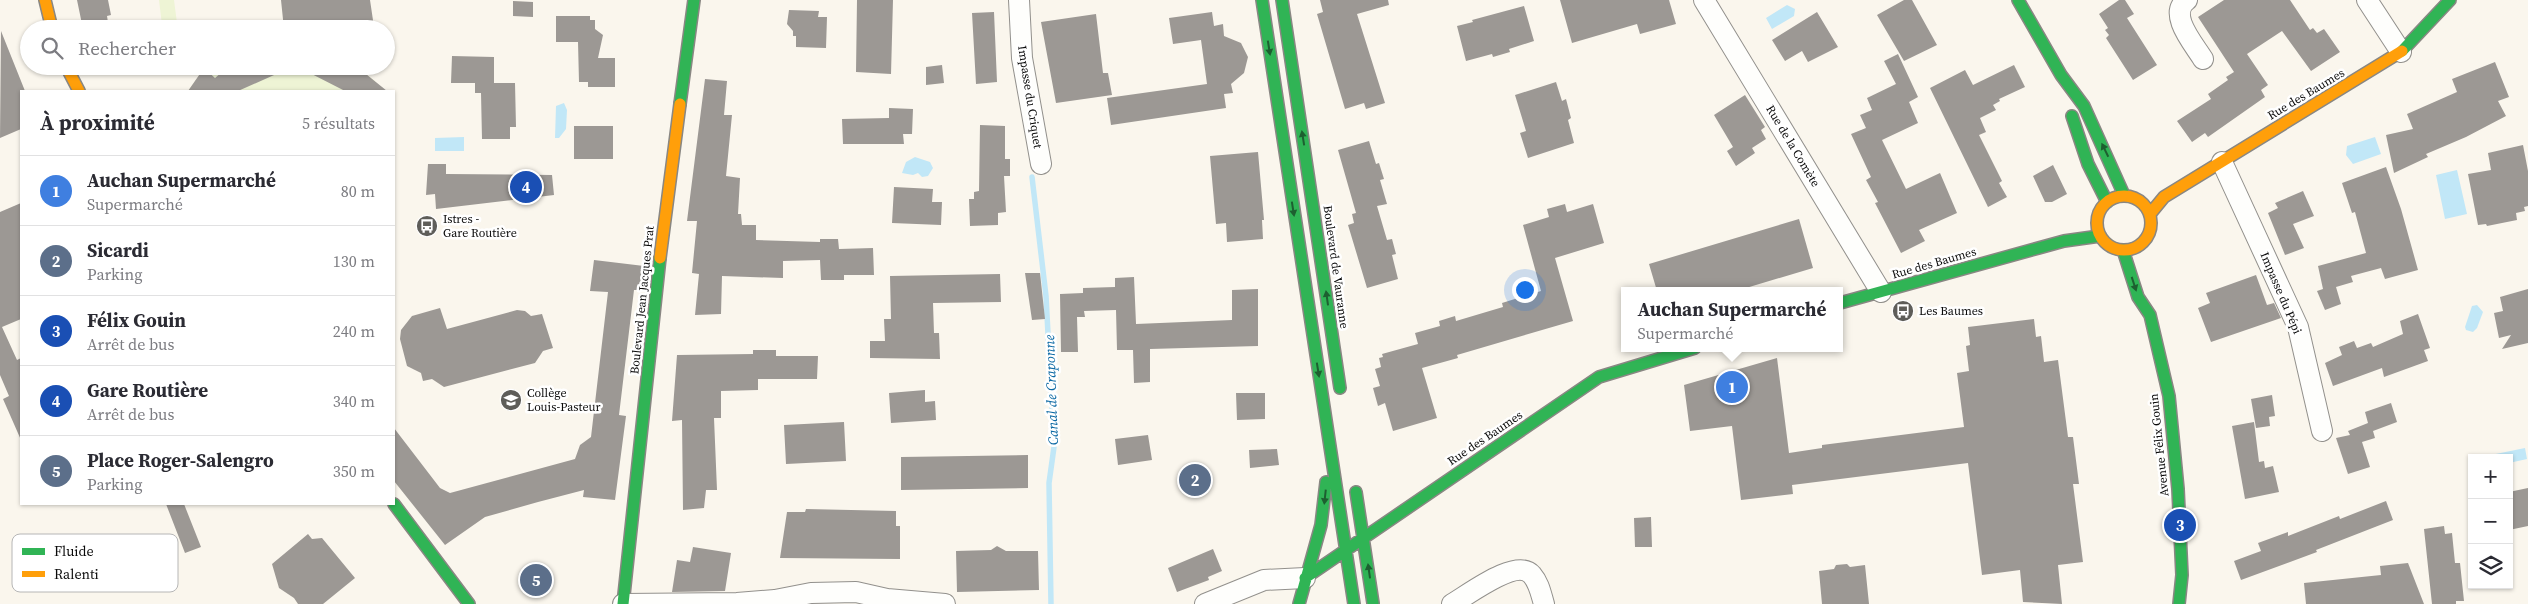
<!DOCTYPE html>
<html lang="fr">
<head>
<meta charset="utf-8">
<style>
	:root { --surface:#fff; --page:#f2f2f3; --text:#2b2b33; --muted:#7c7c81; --line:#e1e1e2; --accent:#0b8043 }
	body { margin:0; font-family:"Source Serif 4",serif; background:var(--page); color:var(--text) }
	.controls { position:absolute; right:15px; bottom:15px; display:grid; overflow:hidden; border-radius:0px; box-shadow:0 1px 4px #0004 }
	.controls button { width:45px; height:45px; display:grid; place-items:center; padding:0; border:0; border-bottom:1px solid var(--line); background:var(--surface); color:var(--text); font:25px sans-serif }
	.you { position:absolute; left:1524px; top:289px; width:18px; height:18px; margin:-12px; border:4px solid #fff; border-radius:50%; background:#1a73e8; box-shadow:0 0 0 8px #1a73e833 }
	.badge { display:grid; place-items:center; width:32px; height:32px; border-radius:50%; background:var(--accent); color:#fff; font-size:16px; font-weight:700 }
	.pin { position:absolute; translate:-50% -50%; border:2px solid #fff; box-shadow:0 1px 5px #0006 }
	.popup { position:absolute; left:1621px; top:287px; width:222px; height:65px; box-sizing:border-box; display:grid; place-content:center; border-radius:0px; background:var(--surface); filter:drop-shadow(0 1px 4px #0005); font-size:16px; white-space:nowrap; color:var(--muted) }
	.popup b { font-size:19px; color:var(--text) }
	.popup::after { content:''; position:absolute; left:50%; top:100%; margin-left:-10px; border:10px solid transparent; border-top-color:var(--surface) }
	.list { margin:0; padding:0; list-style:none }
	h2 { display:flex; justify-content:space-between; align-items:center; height:65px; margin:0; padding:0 20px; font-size:21px }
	h2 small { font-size:16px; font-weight:400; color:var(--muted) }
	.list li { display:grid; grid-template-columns:32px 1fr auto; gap:15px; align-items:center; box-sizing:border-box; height:70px; padding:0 20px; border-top:1px solid var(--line) }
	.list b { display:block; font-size:19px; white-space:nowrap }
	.list p { margin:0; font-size:16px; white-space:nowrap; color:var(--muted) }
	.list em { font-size:16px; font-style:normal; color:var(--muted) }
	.icon { flex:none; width:28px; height:28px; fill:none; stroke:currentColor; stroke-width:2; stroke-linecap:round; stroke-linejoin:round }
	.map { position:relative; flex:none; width:2528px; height:604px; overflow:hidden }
	.search { position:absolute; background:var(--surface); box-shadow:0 1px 4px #0004; left:20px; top:20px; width:375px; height:55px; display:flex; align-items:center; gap:12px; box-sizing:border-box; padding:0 18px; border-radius:28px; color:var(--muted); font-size:19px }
	.panel { position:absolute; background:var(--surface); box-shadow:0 1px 4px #0004; left:20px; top:90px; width:375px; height:415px; border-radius:0px }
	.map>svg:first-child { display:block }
	.pitch { fill:#eef4d5 }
	.water { fill:#c1e7f7 }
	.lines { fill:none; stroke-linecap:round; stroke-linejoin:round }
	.stream { stroke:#c1e7f7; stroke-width:5.5 }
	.building { fill:#9c9894 }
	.street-casing { stroke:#92908c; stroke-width:22 }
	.fast-casing { stroke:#898783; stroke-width:14 }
	.slow-casing { stroke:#898783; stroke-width:14 }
	.street { stroke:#fefefc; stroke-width:20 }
	.fast { stroke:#30b455; stroke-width:11 }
	.slow { stroke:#ff9f0a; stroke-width:11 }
	.oneway { fill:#1d5f30 }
	.labels { text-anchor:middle; stroke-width:5; stroke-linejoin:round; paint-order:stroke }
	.street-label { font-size:12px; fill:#0a0a0a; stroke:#fff }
	.poi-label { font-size:12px; fill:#0a0a0a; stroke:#fff; text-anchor:start }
	.water-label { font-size:14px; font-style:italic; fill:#0c69a4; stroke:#fff }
	.key { fill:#fff; stroke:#b6b6b6; stroke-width:1 }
	.key-label { font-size:14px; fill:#0a0a0a }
</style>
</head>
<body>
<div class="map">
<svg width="2528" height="604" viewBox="0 0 2528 604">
	<rect width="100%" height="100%" fill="#faf6ed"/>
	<path class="pitch" d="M159 0H174L177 23 162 25Z
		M206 66H356L375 81 376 91H188Z"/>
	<path class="water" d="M1787 5 1795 9 1794 16 1772 29 1766 18Z
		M564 103 567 110 566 129 559 138H555L556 106Z
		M464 137V151H435V138Z
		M2375 137 2381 154 2353 164 2346 155 2347 146Z
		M915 157 930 162 933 168 928 176 922 177 918 173 913 175 902 173 906 162Z
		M2457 170 2467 214 2445 219 2436 175Z
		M2477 305 2483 312 2477 328 2473 332 2466 330 2465 327 2472 306Z
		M2525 448 2527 459 2509 463V458H2487L2486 456Z"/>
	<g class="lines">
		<path class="stream" d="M1032 177 1046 296 1054 447 1049 483 1051 604"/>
	</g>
	<path class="building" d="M77 0H108L111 15 107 16 109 29H83Z
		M281 0H370L374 27 284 29Z
		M857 0H893L891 74 856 72Z
		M1320 0H1388L1389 5 1357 14 1385 103 1366 109 1364 103 1345 109 1317 14 1323 12Z
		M1560 0H1669L1676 24 1640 34 1637 24 1572 43Z
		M1904 0H1912L1937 45 1904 61 1877 15Z
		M2119 0H2125L2134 14 2127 18 2157 65 2133 80 2106 38 2109 35 2105 30 2108 28 2099 14Z
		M2224 0H2290L2310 30 2313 28 2317 33 2324 29 2340 52 2311 71 2282 31 2247 54 2268 85 2261 90 2265 97 2208 137 2205 133 2192 142 2177 121 2211 99 2208 94 2228 80 2226 77 2234 72 2198 17Z
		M513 1 533 2V17L513 16Z
		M1524 6 1534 41 1509 49 1510 52 1493 57 1492 54 1466 61 1457 26 1473 22 1472 20Z
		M789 10 819 11 818 17H827L826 48 796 47V36H793V31L787 24Z
		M994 12 997 82 976 84 972 13Z
		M1212 12 1214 26 1223 24 1224 36 1241 43 1248 57 1244 73 1231 84 1233 93 1224 94 1226 108 1111 125 1107 98 1207 84 1201 40 1173 44 1169 18Z
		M1817 12 1838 47 1808 62 1802 51 1785 61 1772 40Z
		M1096 14 1103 73H1108L1112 95 1056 103 1041 22Z
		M556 16H590V20H595V29L603 35 598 58H615V87H588V82H579L578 42H556Z
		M1 31 25 91H21V129L0 138Z
		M1898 54 1918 97 1909 102 1918 123 1882 140 1906 189 1940 173 1957 213 1919 230 1925 241 1901 253 1875 203 1878 202 1866 180 1871 177 1851 134 1866 128 1860 115 1872 110 1867 98 1896 84 1884 61Z
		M452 56 494 57V83H515L516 127H510V139H482L481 93H475V83H451Z
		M2495 62 2509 97 2498 101 2506 116 2466 137 2426 154 2428 157 2394 173 2386 135 2413 129 2407 114 2457 92 2452 79Z
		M942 65 944 83 926 85V67Z
		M2014 65 2025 87 1999 99 2000 101 1993 105 1996 110 1980 118 1986 132 1979 135 2002 181 1999 183 2007 197 1988 207 1930 88 1965 70 1973 85Z
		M229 66H292V67L238 91H188L204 68 215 78Z
		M296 66H356L387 91H345Z
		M705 79 727 81 724 115H732L726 176 740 178 738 214H741L742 225H756V240L820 242V239H838L839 249 873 248 874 275H844V280H821L820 260 783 261V278L722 276 721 314 695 315 699 274 692 273 697 221H687Z
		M1556 82 1562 101 1566 99 1571 118 1568 120 1574 143 1528 158 1520 133 1526 131 1515 95Z
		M1745 95 1765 127 1761 130 1766 139 1752 148 1755 153 1736 166 1727 151 1733 147 1714 115Z
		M889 108 913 109 912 134H903L904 144H843L842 119 889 118Z
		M980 125 1005 126V159H1010V176H1004L1006 212 998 213V225L970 226 969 199H974V192L979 191Z
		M574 126H613V159H574Z
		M1369 141 1376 164 1379 163 1384 179 1380 180 1387 204 1377 206 1387 240 1392 239 1396 254 1392 255 1398 279 1367 288 1348 225 1354 223 1352 214 1356 213 1338 150Z
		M2523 145 2528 171V206L2524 207 2525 211 2516 213 2517 220 2487 226 2486 224 2478 225 2468 174 2491 170 2488 153Z
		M1258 152 1264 220H1262L1263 239 1227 242 1226 223 1216 224 1210 156Z
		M428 164H446V174L552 175 554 195 436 209 435 194 426 195Z
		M2053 165 2067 194 2052 202H2045L2033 176Z
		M2386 167 2401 209 2418 270 2385 279 2381 268 2351 276 2353 282 2336 287 2341 304 2325 310 2317 291 2323 289 2318 266 2366 253 2355 212 2352 213 2342 183Z
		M894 187 933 189 932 202H942L941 225 892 223Z
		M2303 191 2314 216 2293 224 2304 248 2285 255 2268 213 2278 208 2275 203Z
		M21 203V319L2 327 17 360 21 358V440L3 399 9 396 0 375V212Z
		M1565 204 1567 212 1593 204 1604 243 1555 258 1573 321 1457 355 1458 358 1422 368 1437 418 1393 431 1385 403 1378 406 1373 388 1380 386 1375 369 1381 367 1379 358 1383 357 1382 354 1418 344 1415 333 1440 326 1439 321 1455 316 1456 321 1503 307 1502 303 1541 291 1523 225 1549 217 1547 209Z
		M1799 219 1813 268 1736 291H1657L1649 264Z
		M594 260 644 266 641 290H634L619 415 626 416 615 500 583 497 584 490 538 502 485 517 445 545 394 481V428L440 488 450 493 575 459 580 445 591 437 608 292 590 291Z
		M1025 273H1040L1045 319 1032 320Z
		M1000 274 1001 302 933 303 934 333H939L940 359 870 358V341H885L884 319H891L890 276Z
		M2256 275 2267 305 2274 303 2281 318 2211 342 2198 308 2210 303 2206 293Z
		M1134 277 1136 324 1232 320V290L1258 289V346L1150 349V382L1134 383 1133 350H1117L1116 310 1084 311 1085 317H1077L1078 352H1061L1060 294 1083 293V288L1115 287V278Z
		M2528 289V343L2502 349 2511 335 2499 338 2494 313 2503 311 2500 297Z
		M440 308 447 329 517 310 525 311 531 316 542 314 553 348 543 351 535 363 444 387 432 379 423 381 421 373 407 366 400 339 401 330 412 316Z
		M2418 314 2430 348 2424 350 2428 361 2384 377 2382 368 2333 386 2325 363 2342 355 2339 347 2354 341 2357 348 2371 343 2373 347 2403 334 2400 321Z
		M2034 319 2036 337 2041 336 2044 362 2058 360 2068 437H2073L2079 484H2073L2083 562 2058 565 2062 604 2023 602 2020 570 1982 575 1968 463 1792 485 1793 494 1741 500 1732 426 1690 431 1684 385 1777 358 1789 453 1822 448V445L1964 427 1957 373 1969 371 1966 346 1970 345 1968 327Z
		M753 350H776V356H818L817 379H758V390L721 391V418H714L717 490H706L704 508 683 510 682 420 672 421 677 355 753 354Z
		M925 390V402L935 401 936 420 891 423 889 393Z
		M1236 393H1265V419L1237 420Z
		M2272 395 2275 416 2269 417 2270 426 2256 428 2251 399Z
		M2391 403 2397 422 2373 431 2375 438 2362 442 2370 467 2348 474 2336 438 2350 435 2348 431 2368 423 2365 412Z
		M844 422 846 461 786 464 784 425Z
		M2254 422 2259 462 2264 461 2265 468 2273 466 2279 492 2245 499 2232 426Z
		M1148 435 1152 460 1118 465 1115 439Z
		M1277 449 1279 465 1250 468 1249 450Z
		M1028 455V488L901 490V457Z
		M2528 488V526L2509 530V492Z
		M2386 501 2393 520 2316 550 2317 552 2241 580 2234 561 2261 551 2258 543 2288 532V536L2339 516 2340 519Z
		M166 504H184L201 547 185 553Z
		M806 509 896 511V526H900V559L780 558 787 512H805Z
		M1651 517 1652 547H1635L1634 518Z
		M2444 526 2445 534 2452 533 2455 563H2460L2464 601H2456V604H2432L2424 529Z
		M308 534 312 539 322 538 355 578 323 604H298L294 598 279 588 272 564Z
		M997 546 1006 551H1038L1039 590 957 592 956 551 991 550Z
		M693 547 731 553 725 591 672 592 677 560 690 562Z
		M1213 549 1222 571 1208 577 1209 580 1177 592 1168 568Z
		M2408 563 2424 604H2306L2304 583 2381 575 2380 566Z
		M1847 564 1850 567 1865 565 1869 604H1822L1819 571 1834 569 1836 565Z"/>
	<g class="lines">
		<g class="street-casing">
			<path id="street" d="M1019 0 1022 58 1041 164
				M1704 0 1881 292
				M2187 0C2167 14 2194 44 2203 59
				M2367 0 2401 52
				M2222 162 2298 327 2322 431
				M623 604 737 603 775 600 811 593 856 592 887 599 945 604
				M1205 604 1264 580 1305 578
				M1452 604C1468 595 1517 557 1532 575 1539 583 1541 594 1544 604"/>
		</g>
		<g class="fast-casing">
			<path id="fast" d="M1262 0 1354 604
				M1282 0 1340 388
				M2018 0 2061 75 2084 106 2124 195
				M2402 51 2450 0
				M680 104 694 0
				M2072 116 2088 164 2107 202
				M2123 250 2138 297 2150 315 2169 396 2178 489 2182 575 2179 604
				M1840 303 2064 241 2100 236
				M1356 492 1373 603
				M394 504 469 604
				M1305 578 1599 377 1695 348
				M623 604 660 258
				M1299 604 1321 525 1326 482"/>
		</g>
		<g class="slow-casing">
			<path id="slow" d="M45 0 52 29
				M66 66 79 91
				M2097 223a27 27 0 1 1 54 0a27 27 0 1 1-54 0Z
				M2150 214 2164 197 2402 51
				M660 258 680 104"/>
		</g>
		<use href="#street" class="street"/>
		<use href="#fast" class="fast"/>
		<use href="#slow" class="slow"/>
	</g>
	<defs><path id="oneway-solid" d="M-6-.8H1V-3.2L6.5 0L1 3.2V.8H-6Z" transform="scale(1.25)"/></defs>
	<g class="oneway">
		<use href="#oneway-solid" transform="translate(1269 48) rotate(81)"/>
		<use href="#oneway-solid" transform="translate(1303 138) rotate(-99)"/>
		<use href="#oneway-solid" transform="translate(2105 150) rotate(-116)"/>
		<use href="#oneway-solid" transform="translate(1293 209) rotate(81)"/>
		<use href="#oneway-solid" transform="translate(2134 284) rotate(72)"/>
		<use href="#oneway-solid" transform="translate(1327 298) rotate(-98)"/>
		<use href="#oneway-solid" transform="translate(1318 370) rotate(81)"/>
		<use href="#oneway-solid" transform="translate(1325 497) rotate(96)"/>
		<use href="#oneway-solid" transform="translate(1369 571) rotate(-98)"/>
	</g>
	<defs>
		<g id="bus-disc" transform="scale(1.125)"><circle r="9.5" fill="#5e5d59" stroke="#fff"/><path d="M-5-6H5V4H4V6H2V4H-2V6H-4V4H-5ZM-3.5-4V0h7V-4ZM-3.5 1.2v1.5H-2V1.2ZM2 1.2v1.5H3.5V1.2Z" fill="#fff"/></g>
		<g id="school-disc" transform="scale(1.125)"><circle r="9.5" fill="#5e5d59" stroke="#fff"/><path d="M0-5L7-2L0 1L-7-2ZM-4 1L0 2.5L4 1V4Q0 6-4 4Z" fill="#fff"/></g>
	</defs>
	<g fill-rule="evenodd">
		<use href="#bus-disc" x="427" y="226"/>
		<use href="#bus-disc" x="1903" y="311"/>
		<use href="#school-disc" x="511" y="400"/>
	</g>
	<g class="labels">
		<g class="street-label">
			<text transform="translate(2306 94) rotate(-31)" y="4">Rue des Baumes</text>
			<text transform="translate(1030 97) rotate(81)" y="4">Impasse du Criquet</text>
			<text transform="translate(1793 146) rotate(59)" y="4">Rue de la Comète</text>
			<text transform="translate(1934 263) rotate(-16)" y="4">Rue des Baumes</text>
			<text transform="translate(1336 267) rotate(82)" y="4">Boulevard de Vauranne</text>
			<text transform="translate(2281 293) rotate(67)" y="4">Impasse du Pépi</text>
			<text transform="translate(642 300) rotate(-84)" y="4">Boulevard Jean Jacques Prat</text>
			<text transform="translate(1485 438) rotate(-34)" y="4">Rue des Baumes</text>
			<text transform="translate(2159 445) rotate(-96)" y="4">Avenue Félix Gouin</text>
		</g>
		<g class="poi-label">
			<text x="443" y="223">Istres -<tspan x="443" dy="14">Gare Routière</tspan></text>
			<text x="1919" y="315">Les Baumes</text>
			<text x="527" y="397">Collège<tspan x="527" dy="14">Louis-Pasteur</tspan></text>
		</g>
		<g class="water-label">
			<text transform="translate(1051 390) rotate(-92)" y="5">Canal de Craponne</text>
		</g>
	</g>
	<rect x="12" y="534" width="166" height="58" rx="8" class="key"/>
	<rect x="22" y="548" width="23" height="7" fill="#30b455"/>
	<rect x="22" y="571" width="23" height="6" fill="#ff9f0a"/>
	<g class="key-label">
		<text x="54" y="556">Fluide</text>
		<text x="54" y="579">Ralenti</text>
	</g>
</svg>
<div class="controls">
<button>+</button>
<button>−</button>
<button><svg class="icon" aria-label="layers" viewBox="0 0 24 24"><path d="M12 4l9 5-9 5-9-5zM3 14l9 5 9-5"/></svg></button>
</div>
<div class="you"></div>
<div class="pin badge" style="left:1732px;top:387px;background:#3f7fe0">1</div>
<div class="popup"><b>Auchan Supermarché</b>Supermarché</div>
<div class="pin badge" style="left:1195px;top:480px;background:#5c6f8a">2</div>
<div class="pin badge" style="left:2180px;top:525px;background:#1a4fb4">3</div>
<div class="pin badge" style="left:526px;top:187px;background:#1a4fb4">4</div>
<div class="pin badge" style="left:536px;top:580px;background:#5c6f8a">5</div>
<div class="search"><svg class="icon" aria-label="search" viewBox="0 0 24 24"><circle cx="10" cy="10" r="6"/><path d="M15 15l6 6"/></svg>Rechercher</div>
<section class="panel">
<h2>À proximité<small>5 résultats</small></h2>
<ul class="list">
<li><span class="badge" style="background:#3f7fe0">1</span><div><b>Auchan Supermarché</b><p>Supermarché</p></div><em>80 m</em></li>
<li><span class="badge" style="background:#5c6f8a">2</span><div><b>Sicardi</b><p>Parking</p></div><em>130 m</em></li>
<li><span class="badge" style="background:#1a4fb4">3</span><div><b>Félix Gouin</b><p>Arrêt de bus</p></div><em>240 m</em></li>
<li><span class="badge" style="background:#1a4fb4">4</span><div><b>Gare Routière</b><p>Arrêt de bus</p></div><em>340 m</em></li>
<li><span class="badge" style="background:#5c6f8a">5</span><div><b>Place Roger-Salengro</b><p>Parking</p></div><em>350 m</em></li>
</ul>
</section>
</div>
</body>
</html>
